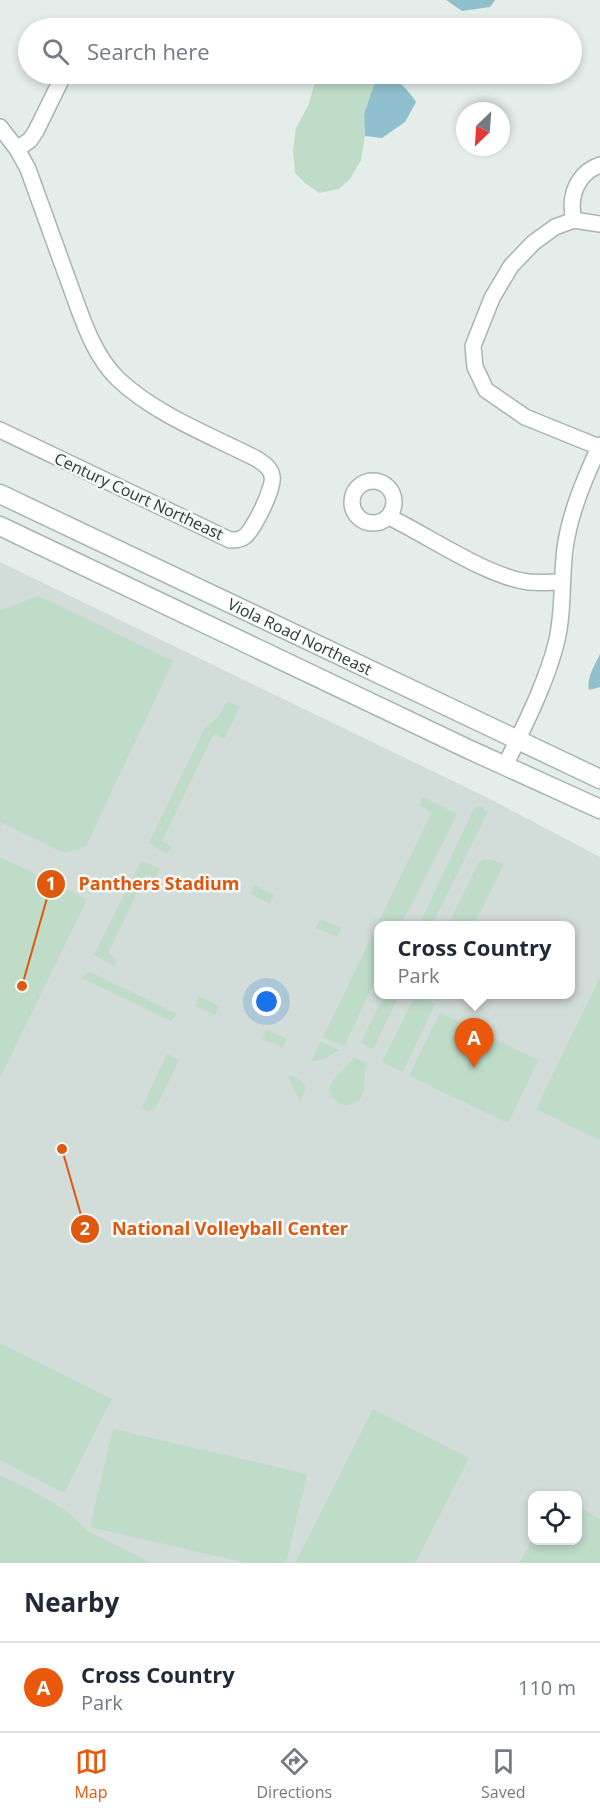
<!DOCTYPE html>
<html lang="en">
<head>
<meta charset="utf-8">
<style>
	:root { --surface:#fff; --page:#f6f6f7; --text:#1f2937; --muted:#747a83; --line:#e0e1e3; --accent:#ea580c }
	body { margin:0; font-family:"Open Sans",sans-serif; background:var(--page); color:var(--text) }
	.controls { position:absolute; right:18px; bottom:18px; display:grid; overflow:hidden; border-radius:12px; box-shadow:0 3px 9px #0003 }
	.controls button { width:54px; height:54px; display:grid; place-items:center; padding:0; border:0; border-bottom:2px solid var(--line); background:var(--surface); color:var(--text); font:30px sans-serif }
	.compass { position:absolute; left:456px; top:102px; width:54px; height:54px; border-radius:50%; background:var(--surface); box-shadow:0 3px 9px #0003; rotate:205deg }
	.you { position:absolute; left:267px; top:1002px; width:21px; height:21px; margin:-15px; border:4px solid #fff; border-radius:50%; background:#1a73e8; box-shadow:0 0 0 9px #1a73e833 }
	.badge { display:grid; place-items:center; width:39px; height:39px; border-radius:50%; background:var(--accent); color:#fff; font-size:20px; font-weight:700 }
	.pin { position:absolute; translate:-50% -50px; filter:drop-shadow(0 2px 3px #0008) }
	.pin::after { content:''; position:absolute; top:32px; width:21px; height:18px; background:inherit; clip-path:polygon(0 0,100% 0,50% 100%) }
	.popup { position:absolute; left:374px; top:921px; width:201px; height:78px; box-sizing:border-box; display:grid; place-content:center; border-radius:12px; background:var(--surface); filter:drop-shadow(0 2px 4px #0005); font-size:20px; white-space:nowrap; color:var(--muted) }
	.popup b { font-size:22px; color:var(--text) }
	.popup::after { content:''; position:absolute; left:50%; top:100%; margin-left:-12px; border:12px solid transparent; border-top-color:var(--surface) }
	.list { margin:0; padding:0; list-style:none }
	h2 { display:flex; justify-content:space-between; align-items:center; height:78px; margin:0; padding:0 24px; font-size:26px }
	h2 small { font-size:20px; font-weight:400; color:var(--muted) }
	.list li { display:grid; grid-template-columns:39px 1fr auto; gap:18px; align-items:center; box-sizing:border-box; height:90px; padding:0 24px; border-top:2px solid var(--line) }
	.list b { display:block; font-size:22px; white-space:nowrap }
	.list p { margin:0; font-size:20px; white-space:nowrap; color:var(--muted) }
	.list em { font-size:20px; font-style:normal; color:var(--muted) }
	.icon { flex:none; width:33px; height:33px; fill:none; stroke:currentColor; stroke-width:2; stroke-linecap:round; stroke-linejoin:round }
	.map { position:relative; flex:none; width:600px; height:1563px; overflow:hidden }
	.search { position:absolute; background:var(--surface); box-shadow:0 3px 9px #0003; left:18px; right:18px; top:18px; height:66px; display:flex; align-items:center; gap:15px; box-sizing:border-box; padding:0 21px; border-radius:33px; color:var(--muted); font-size:22px }
	.sheet { height:168px; background:var(--surface) }
	nav { display:flex; justify-content:space-around; align-items:center; box-sizing:border-box; height:84px; border-top:2px solid var(--line); background:var(--surface); font-size:16px; color:var(--muted) }
	nav a { display:grid; justify-items:center; gap:3px }
	nav .on { color:var(--accent) }
	.map>svg:first-child { display:block }
	.built { fill:#d2dcd8; fill-rule:evenodd }
	.green { fill:#bfdcc8 }
	.water { fill:#90c0cd }
	.lines { fill:none; stroke-linecap:round; stroke-linejoin:round }
	.minor-casing { stroke:#a7b5b0; stroke-width:18 }
	.secondary-casing { stroke:#a3b7b1; stroke-width:21 }
	.minor { stroke:#fff; stroke-width:15 }
	.secondary { stroke:#fff; stroke-width:18 }
	.labels { text-anchor:middle; stroke-width:5; stroke-linejoin:round; paint-order:stroke }
	.street-label { font-size:16px; fill:#253d38; stroke:#f5f9f7 }
	.leader { fill:none; stroke:#de580e; stroke-width:2 }
	.callout-dot { fill:#de580e; stroke:#f5f9f7; stroke-width:2 }
	.mark-label { font-size:18px; text-anchor:middle; font-weight:bold; fill:#fff }
	.callout-label { font-size:18px; text-anchor:middle; font-weight:bold; fill:#de580e; stroke:#f5f9f7; stroke-width:5; stroke-linejoin:round; paint-order:stroke }
</style>
</head>
<body>
<div class="map">
<svg width="600" height="1563" viewBox="0 0 600 1563">
	<rect width="100%" height="100%" fill="#e4ede9"/>
	<path class="built" d="M0 562 490 799 600 857V1563H0ZM378 926H570V994H378ZM532 1496H578V1540H532Z"/>
	<path class="green" d="M317 74H379L364 114 365 136 361 160 350 179 339 189 319 193 305 183 295 173 293 150 296 128 309 104Z
		M39 596 173 661 86 846 64 853 0 822V610Z
		M227 701 240 707 224 739 215 734 209 743 162 841 171 847 167 854 149 843 204 729 218 717Z
		M423 797 457 814 401 925 378 926V974L344 1047 323 1037 432 812 419 805Z
		M478 807H482L487 813 432 925H419L474 809Z
		M0 857 87 899 0 1078Z
		M489 859 504 864 474 925H448L478 864 482 860Z
		M141 861 160 868 155 878 146 874 108 953 117 960 114 966 94 955Z
		M254 885 274 895 270 904 250 894Z
		M321 919 341 928 337 937 316 928Z
		M88 971 177 1014 171 1021 82 978Z
		M600 977V1140L536 1109Z
		M384 995H399L373 1049 361 1043Z
		M199 996 219 1006 215 1015 195 1006Z
		M418 998 435 1004 403 1072 384 1063 383 1060 411 1003Z
		M440 1013 538 1060 508 1123 409 1076Z
		M266 1030 287 1039 282 1048 262 1039Z
		M321 1041 339 1050C330 1055 321 1063 311 1061Z
		M167 1054 179 1060 158 1103 155 1108 148 1111 142 1108Z
		M354 1057 367 1064C361 1081 371 1105 343 1105 311 1089 345 1073 354 1057Z
		M287 1074C304 1082 310 1083 300 1102Z
		M0 1343 112 1399 64 1493 0 1460Z
		M373 1409 469 1458 415 1563H295Z
		M113 1429 307 1474 286 1563H247L90 1527Z
		M0 1475C30 1490 66 1505 87 1531L151 1563H0Z
		M578 1506 600 1519V1563H519L532 1540H578Z"/>
	<path class="water" d="M446 0H495L490 7 462 11Z
		M378 74C394 74 408 89 416 102L405 122 382 138 365 136 364 114Z
		M600 654V687L589 690C586 678 595 665 600 654Z"/>
	<g class="lines">
		<g class="minor-casing">
			<path id="minor" d="M0 127 17 149 28 169C41 205 54 241 67 277 80 311 91 353 118 379 156 415 210 435 257 459 263 463 271 468 272 476 275 487 253 531 244 537 240 540 235 540 230 540L0 430
				M17 149 30 140 36 131 64 74
				M574 220C568 197 577 173 600 165
				M599 447 525 417 486 390 475 367 473 346 492 298 511 266 533 243 555 227 574 220 600 224
				M352 502a21 21 0 1 1 42 0a21 21 0 1 1-42 0Z
				M389 517C427 535 487 577 529 582 540 583 551 582 562 582
				M505 766C524 726 545 686 556 644 564 613 561 579 565 548 570 512 585 478 600 445"/>
		</g>
		<g class="secondary-casing">
			<g id="secondary">
				<path id="s1" d="M0 494 600 779"/>
				<path d="M0 526 468 749 600 809"/>
			</g>
		</g>
		<use href="#minor" class="minor"/>
		<use href="#secondary" class="secondary"/>
	</g>
	<g class="labels">
		<g class="street-label">
			<text transform="translate(139 496) rotate(25)" y="6">Century Court Northeast</text>
			<text dy="6" stroke="none"><textPath href="#s1" startOffset="332">Viola Road Northeast</textPath></text>
		</g>
	</g>
	<path class="leader" d="M22 986L51 884M62 1149L85 1229"/>
	<g class="callout-dot">
		<circle cx="22" cy="986" r="6"/>
		<circle cx="62" cy="1149" r="6"/>
		<circle cx="51" cy="884" r="15"/>
		<circle cx="85" cy="1229" r="15"/>
	</g>
	<g class="mark-label">
		<text x="51" y="890">1</text>
		<text x="85" y="1235">2</text>
	</g>
	<g class="callout-label">
		<text x="159" y="890">Panthers Stadium</text>
		<text x="230" y="1235">National Volleyball Center</text>
	</g>
</svg>
<div class="controls">
<button><svg class="icon" aria-label="locate" viewBox="0 0 24 24"><circle cx="12" cy="12" r="6"/><path d="M12 2v4M12 18v4M2 12h4M18 12h4"/></svg></button>
</div>
<svg class="compass" viewBox="-18 -18 36 36"><path d="M0-13l5 13h-10z" fill="#e53935"/><path d="M0 13l5-13h-10z" fill="#747a83"/></svg>
<div class="you"></div>
<div class="pin badge" style="left:474px;top:1068px">A</div>
<div class="popup"><b>Cross Country</b>Park</div>
<div class="search"><svg class="icon" aria-label="search" viewBox="0 0 24 24"><circle cx="10" cy="10" r="6"/><path d="M15 15l6 6"/></svg>Search here</div>
</div>
<section class="sheet">
<h2>Nearby<small></small></h2>
<ul class="list">
<li><span class="badge">A</span><div><b>Cross Country</b><p>Park</p></div><em>110 m</em></li>
</ul>
</section>
<nav>
<a class="on"><svg class="icon" aria-label="map" viewBox="0 0 24 24"><path d="M3 6l6-2 6 2 6-2v14l-6 2-6-2-6 2zM9 4v14M15 6v14"/></svg>Map</a>
<a><svg class="icon" aria-label="directions" viewBox="0 0 24 24"><path d="M12 3l9 9-9 9-9-9zM9 14v-3h6M13 9l2 2-2 2"/></svg>Directions</a>
<a><svg class="icon" aria-label="saved" viewBox="0 0 24 24"><path d="M7 4h10v16l-5-4-5 4z"/></svg>Saved</a>
</nav>
</body>
</html>
